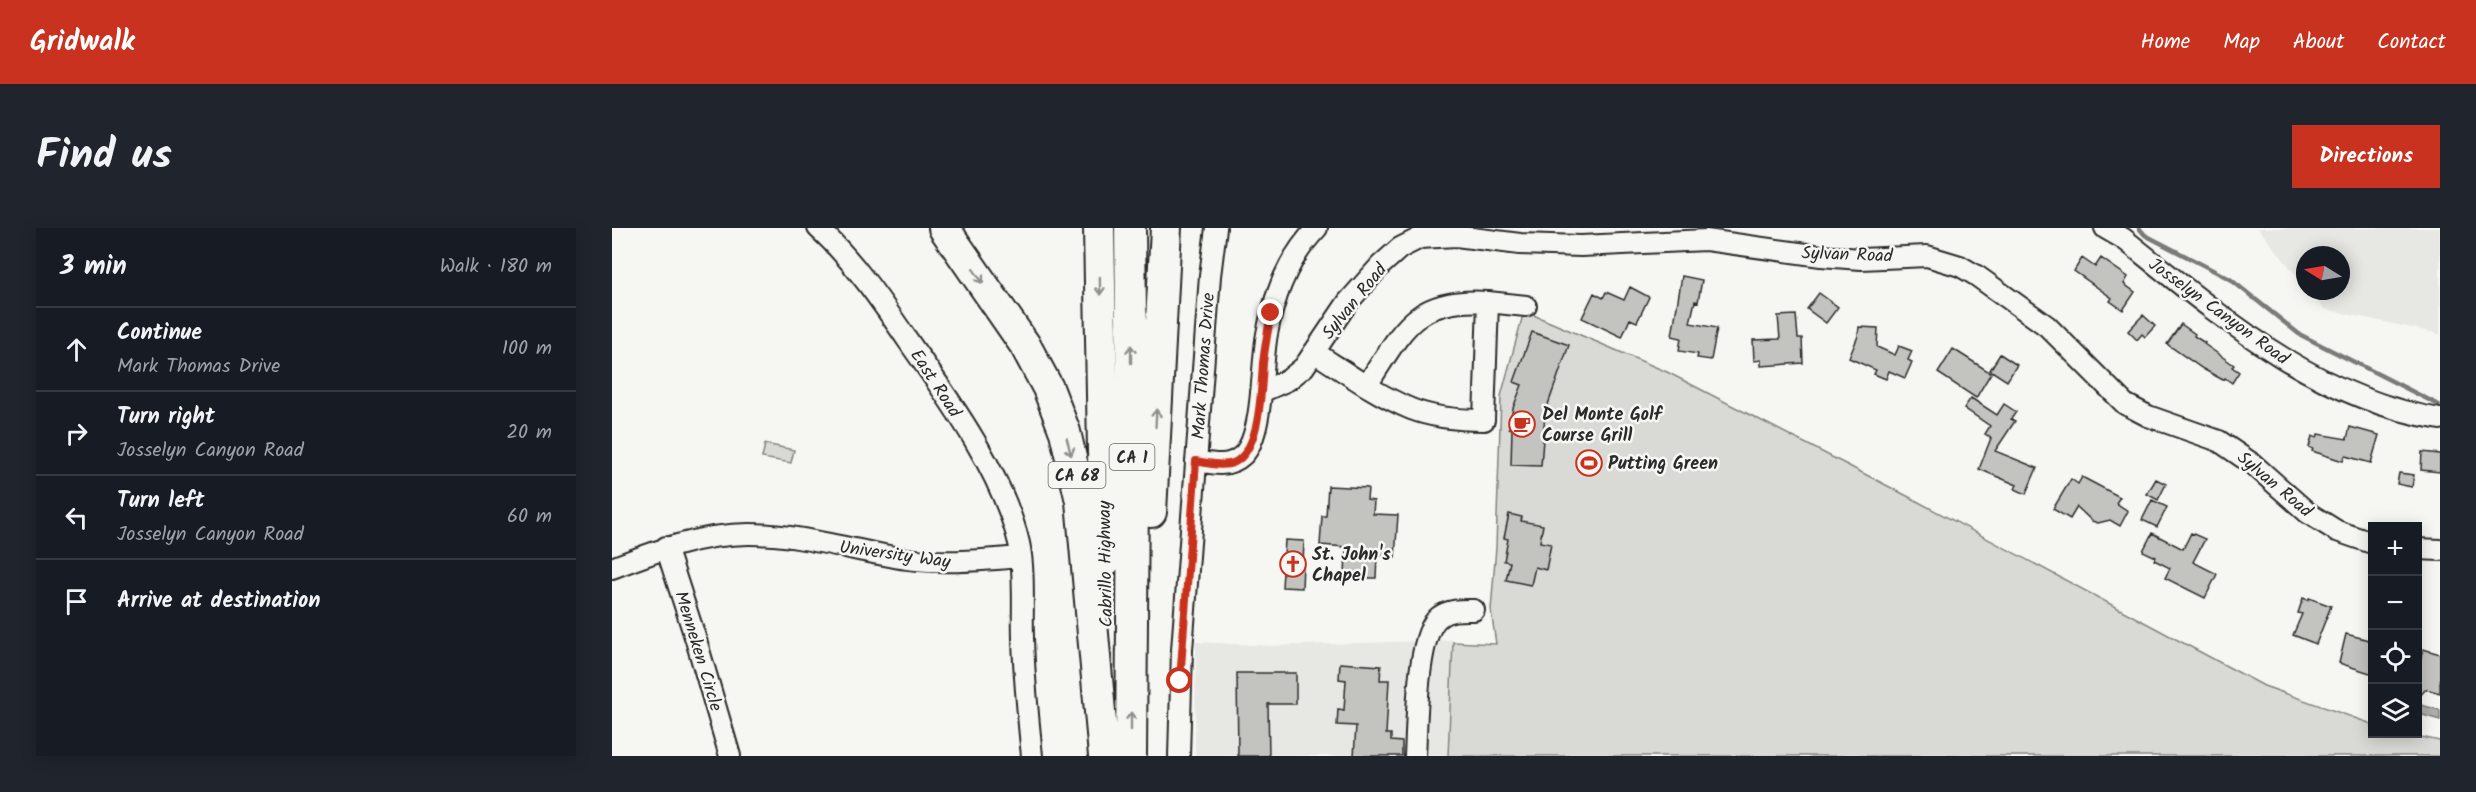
<!DOCTYPE html>
<html lang="en">
<head>
<meta charset="utf-8">
<style>
	:root { --surface:#171b24; --page:#20242c; --text:#f1f3f6; --muted:#9ea1a6; --line:#363941; --accent:#c8321e }
	body { margin:0; font-family:Kalam,sans-serif; background:var(--page); color:var(--text) }
	.controls { position:absolute; right:18px; bottom:18px; display:grid; overflow:hidden; border-radius:0px; box-shadow:0 3px 15px #0003 }
	.controls button { width:54px; height:54px; display:grid; place-items:center; padding:0; border:0; border-bottom:2px solid var(--line); background:var(--surface); color:var(--text); font:30px sans-serif }
	.compass { position:absolute; left:1684px; top:18px; width:54px; height:54px; border-radius:50%; background:var(--surface); box-shadow:0 3px 15px #0003; rotate:281deg }
	.stop { position:absolute; width:18px; height:18px; margin:-14px; border:4px solid #c8321e; border-radius:50%; background:#fff }
	.stop.end { background:#c8321e; border-color:#fff; box-shadow:0 2px 6px #0008 }
	.list { margin:0; padding:0; list-style:none }
	h2 { display:flex; justify-content:space-between; align-items:center; height:78px; margin:0; padding:0 24px; font-size:26px }
	h2 small { font-size:20px; font-weight:400; color:var(--muted) }
	.list li { display:grid; grid-template-columns:39px 1fr auto; gap:18px; align-items:center; box-sizing:border-box; height:84px; padding:0 24px; border-top:2px solid var(--line) }
	.list b { display:block; font-size:22px; white-space:nowrap }
	.list p { margin:0; font-size:20px; white-space:nowrap; color:var(--muted) }
	.list em { font-size:20px; font-style:normal; color:var(--muted) }
	.icon { flex:none; width:33px; height:33px; fill:none; stroke:currentColor; stroke-width:2; stroke-linecap:round; stroke-linejoin:round }
	.map { position:relative; flex:none; width:1828px; height:528px; overflow:hidden; border-radius:0px }
	header { display:flex; align-items:center; gap:36px; box-sizing:border-box; height:84px; padding:0 30px; background:var(--accent); color:#fff }
	header strong { font-size:28px }
	nav { display:flex; gap:33px; margin-inline-start:auto; font-size:21px }
	.intro { display:flex; align-items:center; justify-content:space-between; box-sizing:border-box; height:144px; padding:0 36px }
	h1 { margin:0; font-size:42px }
	.button { padding:15px 27px; border-radius:0px; background:var(--accent); color:#fff; font-size:21px; font-weight:700 }
	main { display:flex; gap:36px; padding:0 36px }
	aside { flex:1; background:var(--surface); border-radius:0px; box-shadow:0 3px 15px #0003 }
	.map>svg:first-child { display:block }
	.built { fill:#e7e7e3 }
	.green { fill:#d9d9d5; stroke:#828280; stroke-width:1.5 }
	.water { fill:#aeaeab; stroke:#7a7a78; stroke-width:1.5 }
	.lines { fill:none; stroke-linecap:round; stroke-linejoin:round }
	.stream { stroke:#7a7a78; stroke-width:4.5 }
	.building { fill:#c3c3c0; stroke:#2b2b2b; stroke-width:1.5 }
	.minor-casing { stroke:#2b2b2b; stroke-width:24 }
	.highway-casing { stroke:#2b2b2b; stroke-width:34 }
	.minor { stroke:#f6f6f2; stroke-width:20 }
	.highway { stroke:#f6f6f2; stroke-width:30 }
	.oneway { stroke:#90908e }
	.route { stroke:#c8321e; stroke-width:8 }
	.labels { text-anchor:middle; stroke-width:5; stroke-linejoin:round; paint-order:stroke }
	.shield { fill:#f6f6f2; stroke:#686867; stroke-width:1.5 }
	.shield-label { font-size:16px; font-weight:bold; fill:#2b2b2b }
	.street-label { font-size:18px; fill:#2b2b2b; stroke:#f6f6f2 }
	.poi-label { font-size:18px; font-weight:bold; fill:#2b2b2b; stroke:#f6f6f2; text-anchor:start }
</style>
</head>
<body>
<header>
<strong>Gridwalk</strong>
<nav><a>Home</a><a>Map</a><a>About</a><a>Contact</a></nav>
</header>
<div class="intro"><h1>Find us</h1><a class="button">Directions</a></div>
<main>
<aside>
<h2>3 min<small>Walk · 180 m</small></h2>
<ul class="list">
<li><svg class="icon" aria-label="ahead" viewBox="0 0 24 24"><path d="M12 20V5M6 11l6-6 6 6"/></svg><div><b>Continue</b><p>Mark Thomas Drive</p></div><em>100 m</em></li>
<li><svg class="icon" aria-label="right" viewBox="0 0 24 24"><path d="M7 20v-9h11M14 6l5 5-5 5"/></svg><div><b>Turn right</b><p>Josselyn Canyon Road</p></div><em>20 m</em></li>
<li><svg class="icon" aria-label="left" viewBox="0 0 24 24"><path d="M17 20v-9H6M10 6l-5 5 5 5"/></svg><div><b>Turn left</b><p>Josselyn Canyon Road</p></div><em>60 m</em></li>
<li><svg class="icon" aria-label="arrive" viewBox="0 0 24 24"><path d="M6 21V4h12l-3 4 3 4H6"/></svg><div><b>Arrive at destination</b></div></li>
</ul>
</aside>
<div class="map">
<svg width="1828" height="528" viewBox="0 0 1828 528">
	<rect width="100%" height="100%" fill="#f6f6f2"/>
	<filter id="ink" filterUnits="userSpaceOnUse"><feTurbulence type="fractalNoise" baseFrequency=".0167" numOctaves="2"/><feDisplacementMap in="SourceGraphic" scale="12" xChannelSelector="R" yChannelSelector="G"/><feConvolveMatrix kernelMatrix="1 2 1 2 8 2 1 2 1" color-interpolation-filters="sRGB"/></filter>
	<g filter="url(#ink)">
		<path class="built" d="M1646 0H1828V106L1712 81 1697 63H1729V27H1693V58Z
			M841 412 835 528H583L584 414 659 418Z"/>
		<path class="green" d="M912 83 1055 144 1299 270 1652 458 1760 496V506H1795L1828 513V528H836L841 414 884 416 879 382 884 319 889 168Z
			M153 216 182 222 179 235 150 230Z"/>
		<path class="water" d="M1809 477 1828 482V492L1807 486Z"/>
		<g class="lines">
			<path class="stream" d="M1527 0 1533 7 1618 51 1687 106 1827 177"/>
		</g>
		<path class="building" d="M1470 30 1483 39 1489 30 1516 49 1512 56 1523 64 1511 82 1498 73 1500 70 1462 43Z
			M1070 48 1090 52 1086 74 1083 73 1078 95 1105 100 1099 132 1085 130 1086 126 1067 123 1069 110 1060 108Z
			M1018 59 1037 69 1025 94 1018 91 1010 109 970 90 982 65 991 70 994 64 1012 72Z
			M1207 65 1226 79 1214 95 1195 81Z
			M1184 87 1186 110H1190L1191 135 1149 138V132L1142 133 1141 112 1168 111 1166 88Z
			M1531 87 1543 98 1533 109 1530 106 1525 112 1516 103Z
			M1569 96 1583 106 1582 108 1593 115 1592 116 1622 137 1620 139 1627 144 1620 155 1613 150 1611 152 1591 141 1555 116Z
			M1247 99 1266 100 1265 119 1283 127 1287 118 1300 123 1296 132 1300 134 1293 150 1277 143 1274 151 1262 146 1264 142 1237 130 1246 108Z
			M920 104 957 117 933 185 929 238 899 237 900 201 897 200 901 180 910 157 902 154Z
			M1341 121 1379 145 1364 170 1326 145Z
			M1388 126 1405 137 1395 153 1378 142Z
			M1359 170 1385 187 1392 176 1404 184 1399 191 1403 193 1383 223 1425 240 1414 266 1403 261 1405 257 1367 241 1379 210 1373 206 1378 198 1352 180Z
			M1738 199 1767 207 1759 235 1733 228 1731 233 1700 223 1701 221 1697 219 1700 208 1705 210 1706 206 1735 211Z
			M1810 224 1828 226V244L1809 242Z
			M1787 245 1802 247 1800 259 1785 256Z
			M1470 249 1508 269 1504 275 1516 283 1508 298 1498 292 1486 295 1480 293 1465 279 1458 291 1441 281 1459 251 1466 256Z
			M1544 251 1554 256 1546 272 1535 266Z
			M716 258 756 260 755 272 762 273 761 286 786 287 783 329 765 328 764 350H733L734 319 708 317 710 288H714Z
			M1540 272 1555 279 1545 299 1530 292Z
			M897 286 910 289 909 293 931 297 928 314 939 316 934 342 923 339 919 357 894 352 898 334 892 333 896 311 892 310Z
			M1540 305 1571 321 1579 305 1593 311 1581 334 1605 346 1593 370 1553 350 1558 340 1542 332 1544 329 1531 323Z
			M673 312 692 313 690 360 670 359Z
			M1691 370 1696 372 1697 370 1719 378 1704 416 1681 407 1690 386 1686 385Z
			M1734 406 1761 413V446L1727 435Z
			M1811 421 1828 426V465L1814 461 1806 470V441Z
			M728 435 769 438 768 452H777L774 506H779V513L790 514V528H742L744 498 725 497 726 481 732 482 734 452 727 451Z
			M625 445H684V476H656L657 528H626Z"/>
		<g class="lines">
			<g class="minor-casing">
				<path id="minor" d="M206 0C242 33 271 76 299 117 340 175 390 245 407 315 413 342 410 382 411 410 412 450 416 489 420 528
					M1493 0 1512 11C1608 88 1703 171 1828 191
					M876 74 914 78
					M702 124C733 144 765 167 799 181 822 190 848 192 872 192L876 74C802 69 791 102 755 157
					M649 164 676 152 692 139 736 74 769 37 788 20 808 10 844 8 908 16 969 18 1094 12 1209 28 1249 31 1315 28 1348 38 1365 48 1435 98 1513 176 1536 188 1607 213 1642 237 1696 285 1725 303 1760 315
					M584 233C602 236 617 240 631 227 652 206 649 136 655 106 662 67 677 29 705 0
					M54 319 84 412 118 528
					M1806 321 1828 322
					M0 340C44 323 89 306 137 306 190 306 242 323 295 331 333 336 370 332 408 329
					M567 528 570 422 598 48 604 0
					M803 528C805 498 804 407 827 389 837 381 850 382 862 382"/>
			</g>
			<g class="highway-casing">
				<path id="highway" d="M332 0 413 117 436 160 453 204 469 273 492 528
					M487 0 493 333
					M518 0 521 261 519 528
					M539 284 554 0"/>
			</g>
			<use href="#minor" class="minor"/>
			<use href="#highway" class="highway"/>
		</g>
		<defs><path id="oneway-shaft" d="M-6 0H5M1.5-3L5.5 0L1.5 3" fill="none" stroke-width="1.6" stroke-linecap="round" stroke-linejoin="round" transform="scale(1.5)"/></defs>
		<g class="oneway">
			<use href="#oneway-shaft" transform="translate(366 48) rotate(55)"/>
			<use href="#oneway-shaft" transform="translate(488 58) rotate(89)"/>
			<use href="#oneway-shaft" transform="translate(519 126) rotate(-90)"/>
			<use href="#oneway-shaft" transform="translate(544 190) rotate(-87)"/>
			<use href="#oneway-shaft" transform="translate(457 219) rotate(75)"/>
			<use href="#oneway-shaft" transform="translate(519 493) rotate(-90)"/>
		</g>
	</g>
	<g class="lines" filter="url(#ink)">
		<path class="route" d="M568 453 584 233C595 235 610 239 621 235 649 223 649 161 651 135 653 118 656 102 659 85"/>
	</g>
	<defs>
		<g id="cafe-ring" transform="scale(1.35)"><circle r="9.5" fill="#f6f6f2" stroke="#c8321e" stroke-width="1.5"/><path d="M-5.5-4.5H6V0H3Q3 3.5 0 3.5H-2.5Q-5.5 3.5-5.5 0ZM3-3.2v2h1.7v-2ZM-6 4.5H4V6H-6Z" fill="#c8321e"/></g>
		<g id="stadium-ring" transform="scale(1.35)"><circle r="9.5" fill="#f6f6f2" stroke="#c8321e" stroke-width="1.5"/><path d="M0-5a6.5 5 0 1 0 0 10a6.5 5 0 1 0 0-10ZM-3.5-1.8h7v3.6h-7Z" fill="#c8321e"/></g>
		<g id="church-ring" transform="scale(1.35)"><circle r="9.5" fill="#f6f6f2" stroke="#c8321e" stroke-width="1.5"/><path d="M-1.2-6h2.4v3.5h3.3v2.4h-3.3V6h-2.4V-.1h-3.3v-2.4h3.3Z" fill="#c8321e"/></g>
	</defs>
	<g fill-rule="evenodd">
		<use href="#cafe-ring" x="910" y="196"/>
		<use href="#stadium-ring" x="977" y="235"/>
		<use href="#church-ring" x="681" y="336"/>
	</g>
	<g class="labels">
		<g class="shield">
			<rect x="497.5" y="216" width="45" height="26" rx="4.5"/>
			<rect x="436.5" y="234" width="57" height="26" rx="4.5"/>
		</g>
		<g class="shield-label">
			<text x="520" y="235">CA 1</text>
			<text x="465" y="253">CA 68</text>
		</g>
		<g class="street-label">
			<text transform="translate(1235 26) rotate(2)" y="6">Sylvan Road</text>
			<text transform="translate(742 73) rotate(-51)" y="6">Sylvan Road</text>
			<text transform="translate(1607 83) rotate(36)" y="6">Josselyn Canyon Road</text>
			<text transform="translate(591 138) rotate(-86)" y="6">Mark Thomas Drive</text>
			<text transform="translate(324 155) rotate(57)" y="6">East Road</text>
			<text transform="translate(1663 256) rotate(40)" y="6">Sylvan Road</text>
			<text transform="translate(283 326) rotate(8)" y="6">University Way</text>
			<text transform="translate(493 336) rotate(-91)" y="6">Cabrillo Highway</text>
			<text transform="translate(87 423) rotate(73)" y="6">Menneken Circle</text>
		</g>
		<g class="poi-label">
			<text x="930" y="192">Del Monte Golf<tspan x="930" dy="21">Course Grill</tspan></text>
			<text x="996" y="241">Putting Green</text>
			<text x="700" y="332">St. John's<tspan x="700" dy="21">Chapel</tspan></text>
		</g>
	</g>
</svg>
<div class="controls">
<button>+</button>
<button>−</button>
<button><svg class="icon" aria-label="locate" viewBox="0 0 24 24"><circle cx="12" cy="12" r="6"/><path d="M12 2v4M12 18v4M2 12h4M18 12h4"/></svg></button>
<button><svg class="icon" aria-label="layers" viewBox="0 0 24 24"><path d="M12 4l9 5-9 5-9-5zM3 14l9 5 9-5"/></svg></button>
</div>
<svg class="compass" viewBox="-18 -18 36 36"><path d="M0-13l5 13h-10z" fill="#e53935"/><path d="M0 13l5-13h-10z" fill="#9ea1a6"/></svg>
<div class="stop" style="left:568px;top:453px"></div>
<div class="stop end" style="left:659px;top:85px"></div>
</div>
</main>
</body>
</html>
